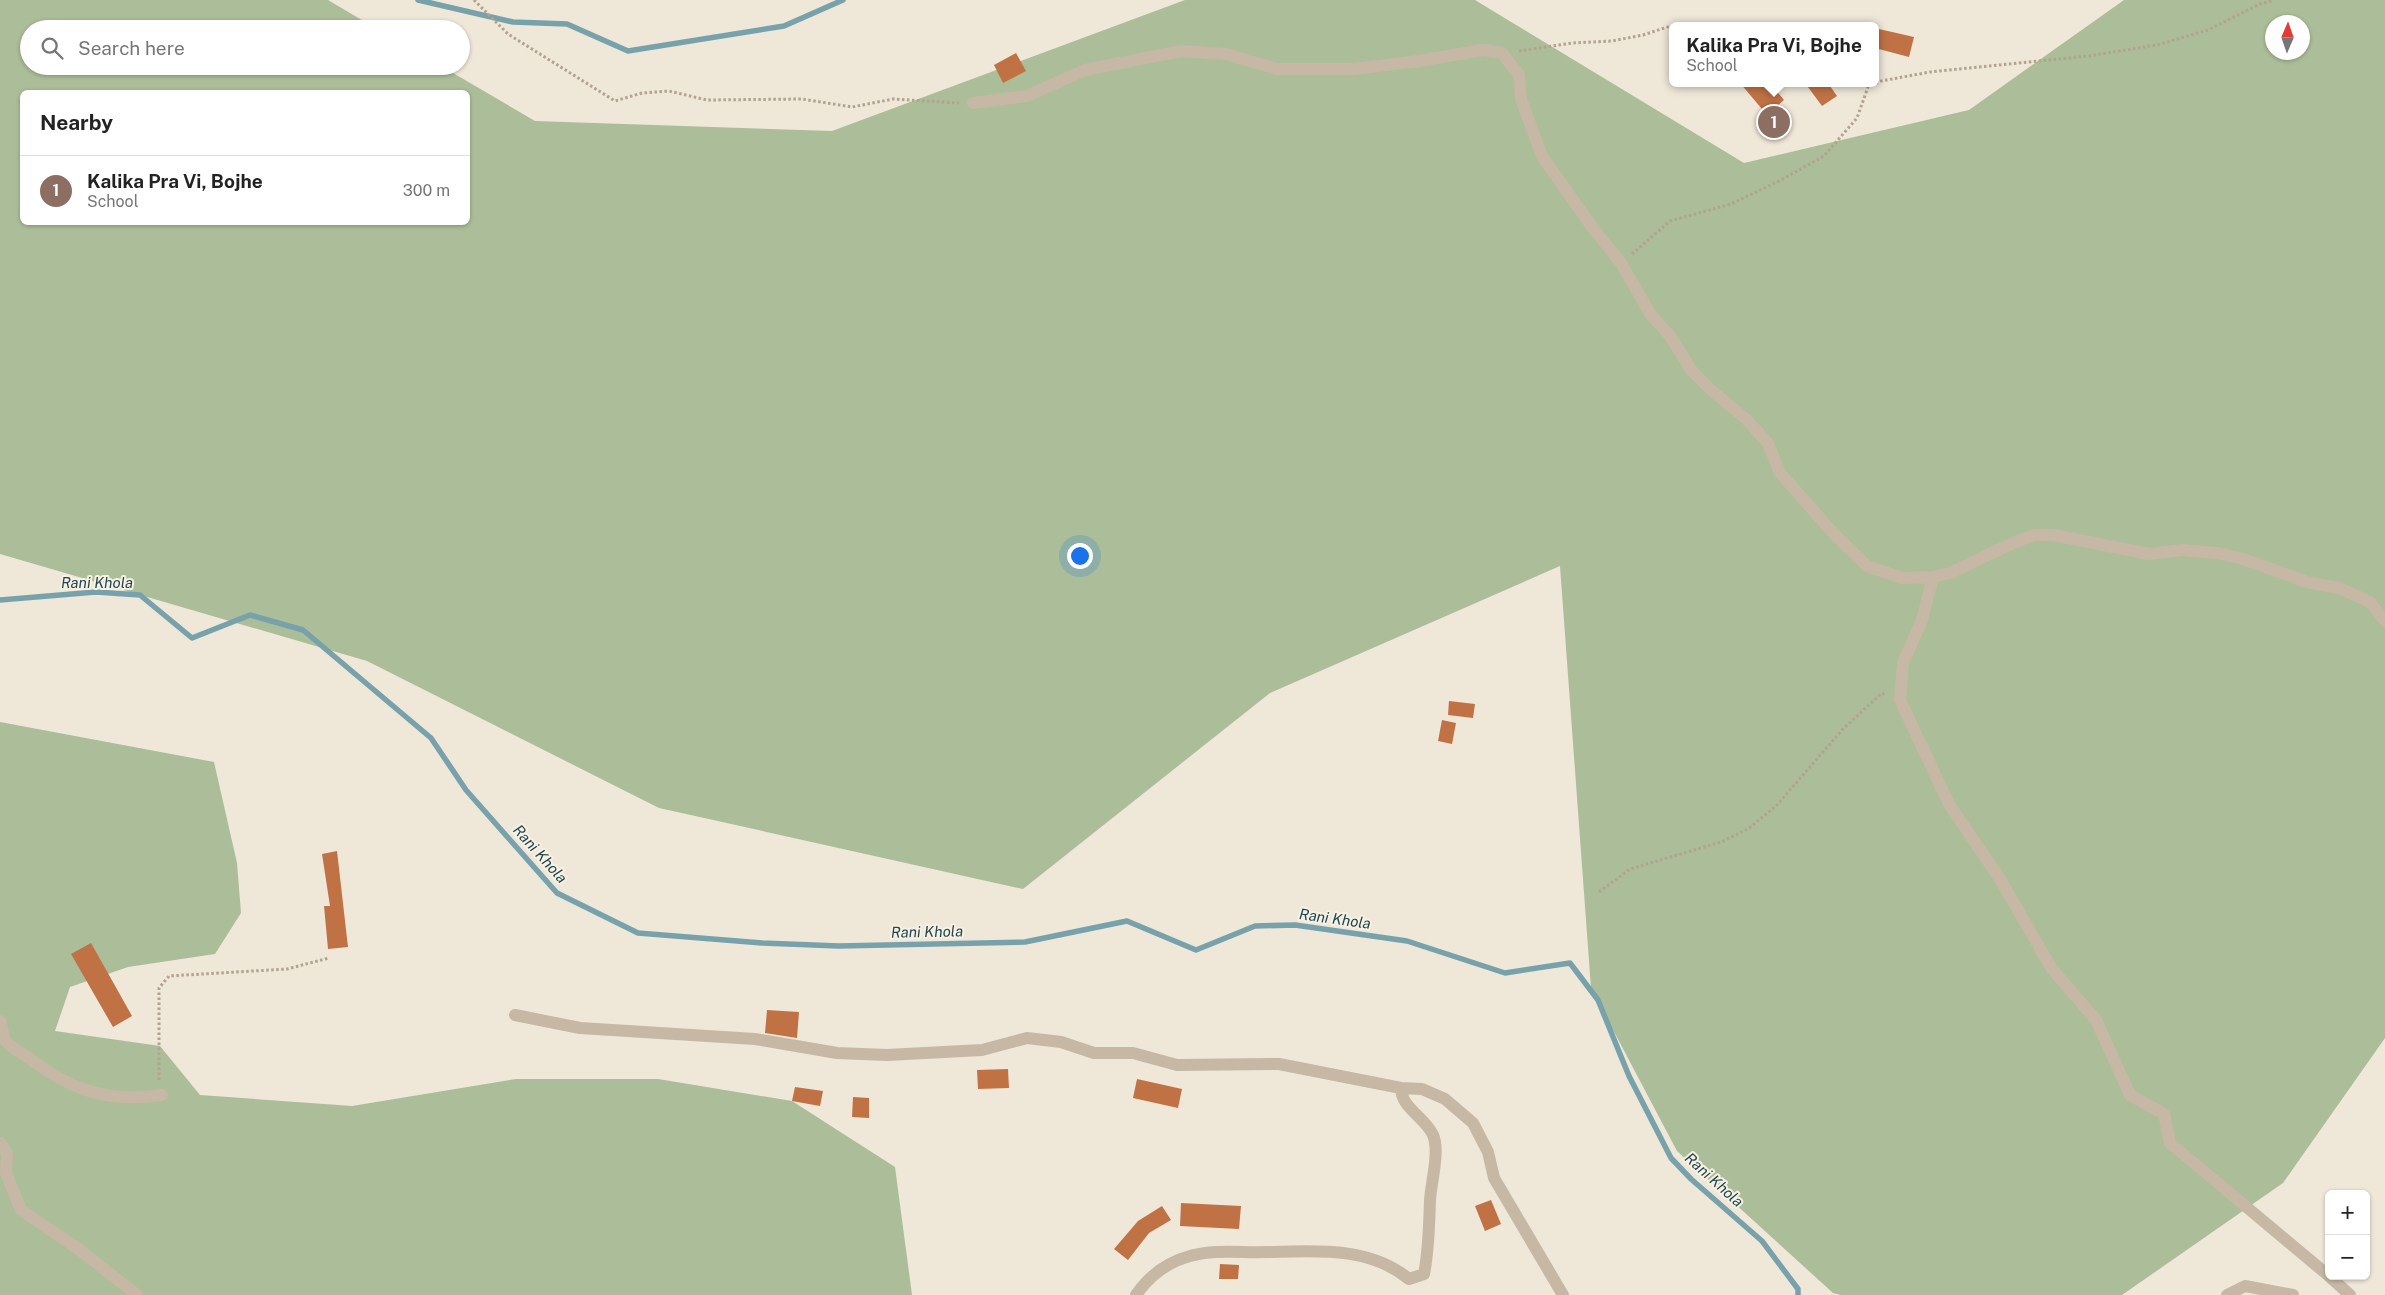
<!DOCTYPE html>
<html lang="en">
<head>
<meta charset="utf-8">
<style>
	:root { --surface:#fff; --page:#f2f2f2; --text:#222; --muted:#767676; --line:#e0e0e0; --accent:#ea580c }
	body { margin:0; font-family:"Public Sans",sans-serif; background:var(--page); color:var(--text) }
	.controls { position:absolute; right:15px; bottom:15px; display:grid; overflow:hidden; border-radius:8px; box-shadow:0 1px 4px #0004 }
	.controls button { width:45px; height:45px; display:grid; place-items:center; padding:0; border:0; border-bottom:1px solid var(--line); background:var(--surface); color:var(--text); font:25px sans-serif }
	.compass { position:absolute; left:2265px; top:15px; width:45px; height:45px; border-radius:50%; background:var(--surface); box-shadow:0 1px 4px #0004; rotate:2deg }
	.you { position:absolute; left:1079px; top:555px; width:18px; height:18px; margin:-12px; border:4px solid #fff; border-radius:50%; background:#1a73e8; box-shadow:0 0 0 8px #1a73e833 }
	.badge { display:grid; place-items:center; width:32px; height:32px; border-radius:50%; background:var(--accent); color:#fff; font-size:16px; font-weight:700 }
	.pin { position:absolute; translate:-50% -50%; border:2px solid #fff; box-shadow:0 1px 5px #0006 }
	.popup { position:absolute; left:1669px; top:22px; width:210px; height:65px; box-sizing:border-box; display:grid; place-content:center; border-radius:8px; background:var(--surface); filter:drop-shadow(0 1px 4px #0005); font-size:16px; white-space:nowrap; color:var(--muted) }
	.popup b { font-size:19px; color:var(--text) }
	.popup::after { content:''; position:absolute; left:50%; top:100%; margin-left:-10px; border:10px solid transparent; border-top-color:var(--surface) }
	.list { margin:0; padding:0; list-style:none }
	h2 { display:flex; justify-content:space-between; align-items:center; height:65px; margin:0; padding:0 20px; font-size:21px }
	h2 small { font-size:16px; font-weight:400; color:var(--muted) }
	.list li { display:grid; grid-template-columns:32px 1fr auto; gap:15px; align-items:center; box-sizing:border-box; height:70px; padding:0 20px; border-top:1px solid var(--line) }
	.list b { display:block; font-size:19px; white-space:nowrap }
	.list p { margin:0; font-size:16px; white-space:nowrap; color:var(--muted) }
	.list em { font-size:16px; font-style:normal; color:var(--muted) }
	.icon { flex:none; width:28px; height:28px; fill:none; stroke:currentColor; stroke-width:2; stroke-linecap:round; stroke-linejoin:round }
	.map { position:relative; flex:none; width:2385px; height:1295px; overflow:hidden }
	.search { position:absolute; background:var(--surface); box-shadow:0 1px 4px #0004; left:20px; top:20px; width:450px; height:55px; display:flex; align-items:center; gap:12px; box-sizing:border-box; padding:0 18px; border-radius:28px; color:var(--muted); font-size:19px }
	.panel { position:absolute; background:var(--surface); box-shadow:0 1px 4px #0004; left:20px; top:90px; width:450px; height:135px; border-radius:8px }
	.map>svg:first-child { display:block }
	.green { fill:#acbd99; fill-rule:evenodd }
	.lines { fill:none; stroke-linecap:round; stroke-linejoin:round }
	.stream { stroke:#78a2ab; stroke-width:5.5 }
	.building { fill:#c07245 }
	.path { stroke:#b2a28f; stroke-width:3; stroke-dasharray:2.5 2.5; stroke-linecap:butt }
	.minor { stroke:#c6b8a5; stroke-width:12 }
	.labels { text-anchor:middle; stroke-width:4; stroke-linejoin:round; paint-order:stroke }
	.water-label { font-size:15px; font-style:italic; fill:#1e4751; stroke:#f8f1e3 }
</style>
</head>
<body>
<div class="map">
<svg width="2385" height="1295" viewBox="0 0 2385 1295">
	<rect width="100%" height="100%" fill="#efe7d8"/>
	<path class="green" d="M0 0H328L377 29H29V66H441L535 121 832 131 1185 0H1475L1744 163 1969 110 2124 0H2385V1038L2283 1183 2122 1295H1841L1833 1293 1677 1151 1591 988 1560 566 1270 693 1023 889 659 808 367 661 0 554ZM2272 22H2302V52H2272ZM22 92H468V222H22Z
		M0 722 214 762 237 863 241 913 215 954 128 967 70 987 55 1031 160 1046 200 1095 352 1106 516 1079H658L792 1101 895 1167 912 1295H0Z"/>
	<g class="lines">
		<path class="stream" d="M418 0 513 22 567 24 628 51 784 26 843 0
			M0 600 96 592 140 595 192 638 250 615 303 630 431 738 466 790 557 893 638 933 762 943 839 946 1025 942 1127 921 1196 950 1255 926 1295 925 1407 941 1505 973 1570 963 1598 1000 1629 1076 1671 1158 1691 1179 1762 1241 1798 1289V1295"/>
	</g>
	<path class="building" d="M1879 29 1914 37 1909 57 1875 48Z
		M1016 53 1026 71 1003 83 994 65Z
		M1740 83H1770L1784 100 1767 115Z
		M1805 83H1828L1837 96 1822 106Z
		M1449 701 1475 704 1473 718 1448 715Z
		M1442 720 1456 723 1452 744 1438 741Z
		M337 851 348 947 328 949 324 906H330L322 854Z
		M91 943 132 1016 113 1027 71 954Z
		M767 1010 799 1012 797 1038 765 1033Z
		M1008 1069 1009 1088 978 1089 977 1070Z
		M1137 1079 1182 1089 1178 1108 1133 1098Z
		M795 1087 823 1091 820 1106 792 1101Z
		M853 1097 869 1098V1118L852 1117Z
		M1491 1200 1501 1224 1485 1231 1475 1206Z
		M1181 1203 1241 1206 1239 1229 1180 1226Z
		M1162 1206 1171 1220 1149 1233 1128 1260 1114 1249 1138 1221Z
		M1220 1264 1239 1265 1238 1279H1219Z"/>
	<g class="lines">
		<path class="path" d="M474 0 508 34 615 101 642 93 669 91 707 100 802 99 852 107 893 99 959 103
			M1519 51 1572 43 1612 41 1643 35 1680 23 1695 26
			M1632 254 1670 221 1731 204 1781 180 1824 156 1857 118 1868 87 1881 81 1930 72 2089 56 2157 45 2208 30 2260 4 2274 0
			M1599 892 1630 869 1721 842 1748 829 1776 806 1843 729 1882 693 1885 695
			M159 1080V988L169 976 287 969 329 958"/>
		<path class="minor" d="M973 103 1027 96 1085 70 1181 51 1226 54 1277 69H1354L1419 61 1483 50 1502 53 1519 75 1521 99 1542 156 1592 227 1621 263 1651 315 1670 336 1692 371 1711 390 1746 419 1768 443 1780 473 1836 536 1867 566 1902 578 1933 577 1950 573 2013 543 2034 535H2053L2149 554 2182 550 2218 553 2243 559 2307 582 2339 588 2370 602 2385 621
			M1933 577 1922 620 1903 663 1900 700 1949 804 2000 879 2052 969 2096 1020 2130 1095 2164 1114 2170 1143 2329 1276
			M515 1015 580 1028 755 1039 837 1053 887 1055 982 1050 1027 1038 1061 1042 1094 1053H1133L1177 1065 1279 1064 1401 1088
			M0 1021C2 1027 3 1034 5 1040 8 1046 20 1052 26 1056 71 1090 106 1103 162 1095
			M0 1143 7 1153 6 1173 21 1210 80 1250 137 1295
			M2329 1276 2350 1295
			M1136 1295C1149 1276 1168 1262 1190 1256 1215 1249 1242 1253 1267 1252 1315 1251 1369 1246 1409 1279L1424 1274C1429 1249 1429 1226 1430 1200 1431 1183 1440 1151 1433 1135 1425 1117 1401 1108 1401 1088L1422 1089 1445 1099 1473 1123 1488 1152 1494 1178 1563 1295
			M2227 1295 2245 1286 2293 1295"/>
	</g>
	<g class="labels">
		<g class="water-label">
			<text x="97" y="588">Rani Khola</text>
			<text transform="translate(540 854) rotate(48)" y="5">Rani Khola</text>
			<text transform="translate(1335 919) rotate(8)" y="5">Rani Khola</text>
			<text transform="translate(927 932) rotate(-1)" y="5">Rani Khola</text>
			<text transform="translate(1714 1180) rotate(42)" y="5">Rani Khola</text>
		</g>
	</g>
</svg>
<div class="controls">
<button>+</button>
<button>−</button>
</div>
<svg class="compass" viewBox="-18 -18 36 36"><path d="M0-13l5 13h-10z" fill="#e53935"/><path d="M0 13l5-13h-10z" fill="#767676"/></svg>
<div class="you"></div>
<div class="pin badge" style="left:1774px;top:122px;background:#8d6e63">1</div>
<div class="popup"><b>Kalika Pra Vi, Bojhe</b>School</div>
<div class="search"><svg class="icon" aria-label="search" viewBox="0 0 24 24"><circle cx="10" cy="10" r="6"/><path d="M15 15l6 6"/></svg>Search here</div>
<section class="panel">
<h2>Nearby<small></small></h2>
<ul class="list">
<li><span class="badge" style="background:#8d6e63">1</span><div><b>Kalika Pra Vi, Bojhe</b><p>School</p></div><em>300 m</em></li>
</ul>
</section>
</div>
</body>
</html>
